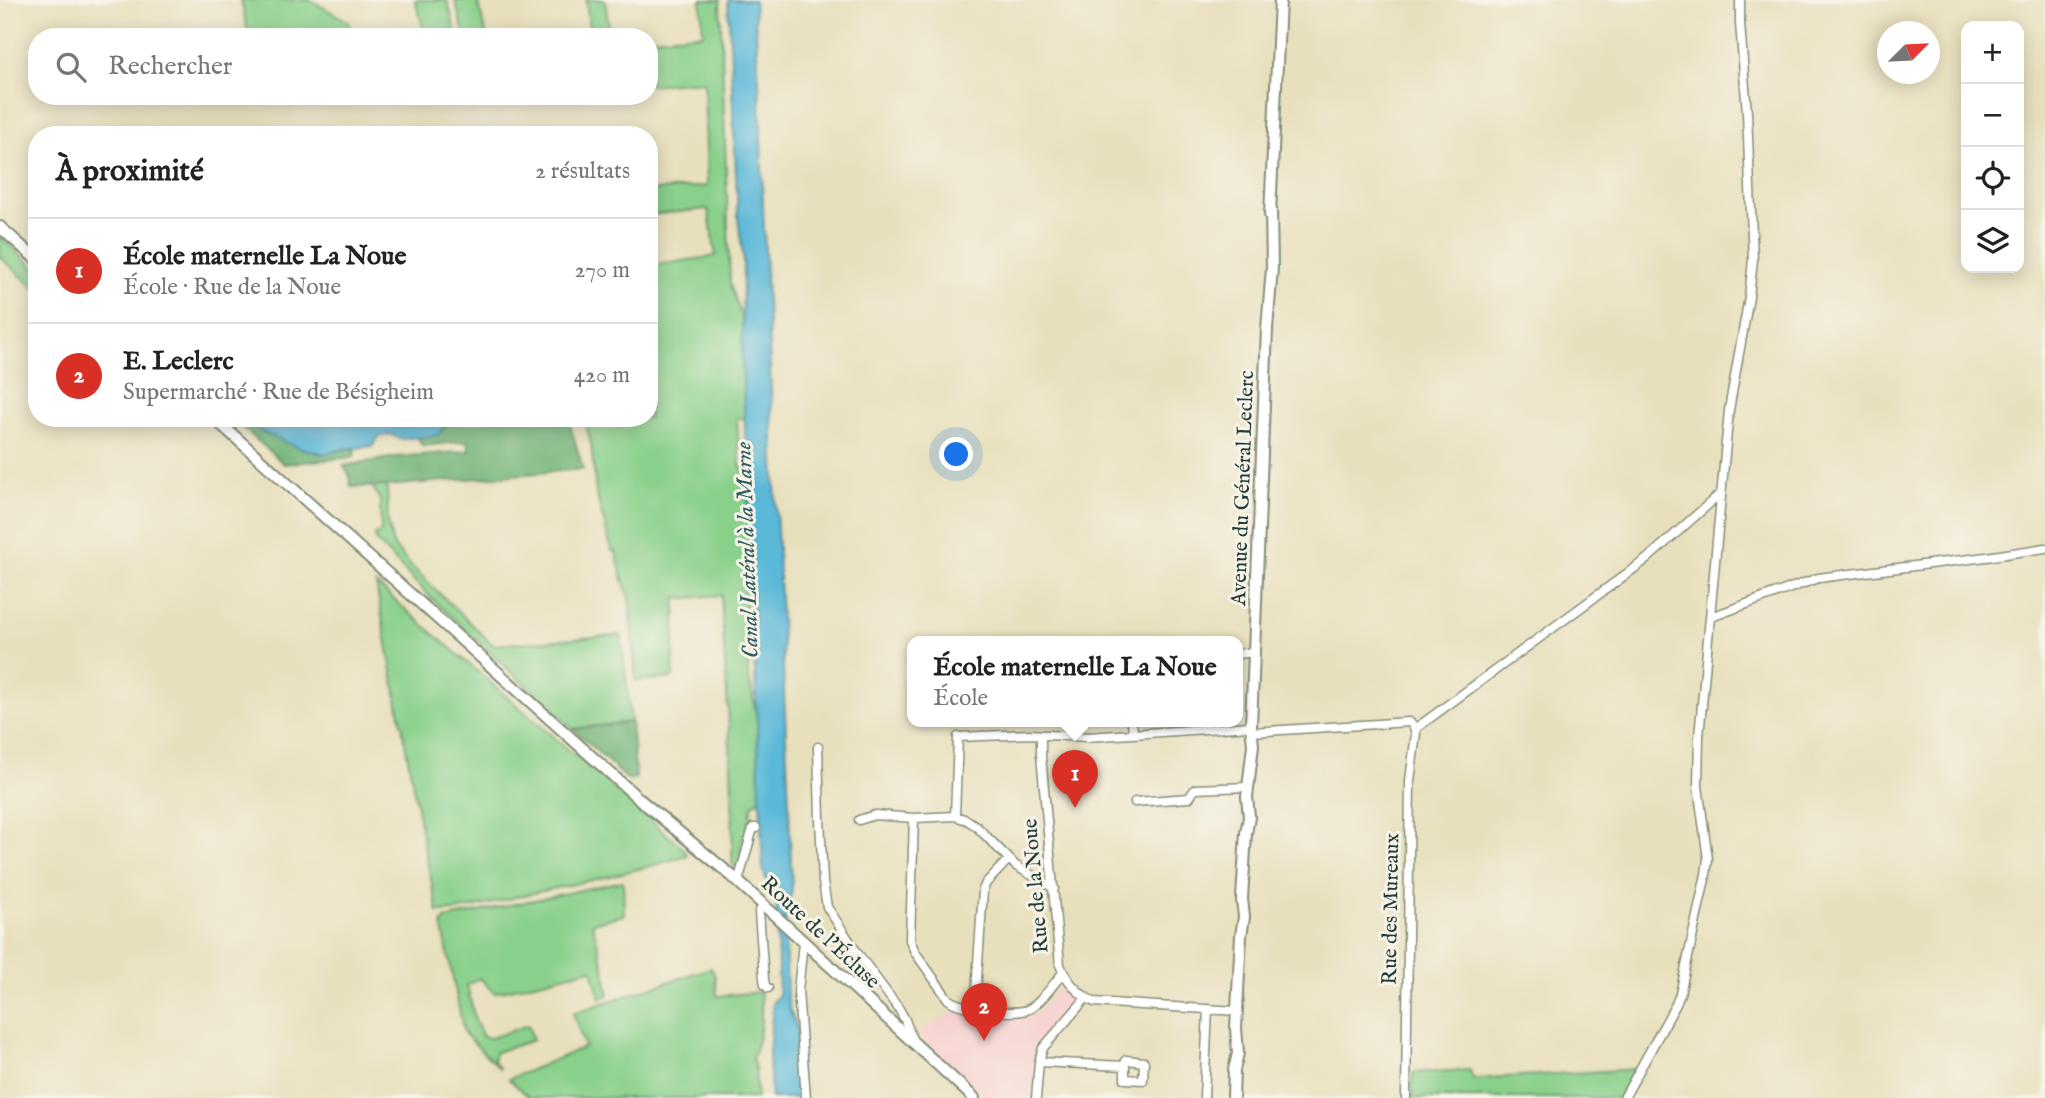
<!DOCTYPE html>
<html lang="fr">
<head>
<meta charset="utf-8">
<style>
	:root { --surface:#fff; --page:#f2f2f2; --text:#222; --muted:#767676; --line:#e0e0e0; --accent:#d93025 }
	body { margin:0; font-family:"IM FELL English",serif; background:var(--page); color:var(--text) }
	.controls { position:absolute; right:21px; top:21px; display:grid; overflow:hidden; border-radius:14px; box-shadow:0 4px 18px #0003 }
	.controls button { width:63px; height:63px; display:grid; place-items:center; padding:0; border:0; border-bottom:2px solid var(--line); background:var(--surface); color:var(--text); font:35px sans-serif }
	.compass { position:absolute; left:1877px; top:21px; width:63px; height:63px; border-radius:50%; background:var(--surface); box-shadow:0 4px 18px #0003; rotate:66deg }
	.you { position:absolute; left:957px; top:455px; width:24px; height:24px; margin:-18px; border:5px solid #fff; border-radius:50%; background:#1a73e8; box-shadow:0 0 0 10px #1a73e833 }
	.badge { display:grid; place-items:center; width:46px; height:46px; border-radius:50%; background:var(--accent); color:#fff; font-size:23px; font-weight:700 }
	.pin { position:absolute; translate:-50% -58px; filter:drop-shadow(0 2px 4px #0008) }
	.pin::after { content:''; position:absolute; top:37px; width:24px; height:21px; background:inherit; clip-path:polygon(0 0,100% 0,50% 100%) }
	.popup { position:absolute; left:907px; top:636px; width:336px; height:91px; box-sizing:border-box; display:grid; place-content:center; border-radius:14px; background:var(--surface); filter:drop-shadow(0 2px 5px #0005); font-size:23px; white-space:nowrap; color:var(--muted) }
	.popup b { font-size:26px; color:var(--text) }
	.popup::after { content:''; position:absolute; left:50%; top:100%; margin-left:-14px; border:14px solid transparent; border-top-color:var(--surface) }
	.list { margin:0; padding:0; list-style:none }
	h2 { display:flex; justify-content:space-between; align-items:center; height:91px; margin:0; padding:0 28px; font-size:30px }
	h2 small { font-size:23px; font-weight:400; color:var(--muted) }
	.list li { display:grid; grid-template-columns:46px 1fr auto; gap:21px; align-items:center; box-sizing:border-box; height:105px; padding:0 28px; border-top:2px solid var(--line) }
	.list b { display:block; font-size:26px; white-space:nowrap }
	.list p { margin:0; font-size:23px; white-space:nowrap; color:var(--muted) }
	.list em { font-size:23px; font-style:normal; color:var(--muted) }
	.icon { flex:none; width:38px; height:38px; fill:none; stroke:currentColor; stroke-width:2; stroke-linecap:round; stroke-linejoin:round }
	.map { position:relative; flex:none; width:2045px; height:1098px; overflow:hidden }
	.search { position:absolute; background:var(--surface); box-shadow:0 4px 18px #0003; left:28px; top:28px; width:630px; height:77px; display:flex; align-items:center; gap:18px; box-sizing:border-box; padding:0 24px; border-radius:28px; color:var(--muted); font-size:26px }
	.panel { position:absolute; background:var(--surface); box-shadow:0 4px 18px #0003; left:28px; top:126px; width:630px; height:301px; border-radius:28px }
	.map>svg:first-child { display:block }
	.built { fill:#f7d0cf }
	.green { fill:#89d08a; stroke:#54865f; stroke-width:2 }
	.forest { fill:#6eb276; stroke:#467855; stroke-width:2 }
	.water { fill:#5ab8d8; stroke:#3c7a86; stroke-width:2 }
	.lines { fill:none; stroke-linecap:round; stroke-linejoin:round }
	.minor-casing { stroke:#848e78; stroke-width:11 }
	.secondary-casing { stroke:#848e78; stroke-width:14 }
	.minor { stroke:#fff; stroke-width:8 }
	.secondary { stroke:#fff; stroke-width:10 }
	.labels { text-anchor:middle; stroke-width:6; stroke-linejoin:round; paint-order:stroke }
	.street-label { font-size:21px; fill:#1f3d34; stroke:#f7f3e8 }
	.water-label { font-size:23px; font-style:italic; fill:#2e5c5d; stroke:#f7f3e8 }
</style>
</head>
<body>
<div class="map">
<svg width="2045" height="1098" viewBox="0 0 2045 1098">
	<rect width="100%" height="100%" fill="#f7f3e8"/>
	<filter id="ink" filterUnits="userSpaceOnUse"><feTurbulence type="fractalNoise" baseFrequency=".0143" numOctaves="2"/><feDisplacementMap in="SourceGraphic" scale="14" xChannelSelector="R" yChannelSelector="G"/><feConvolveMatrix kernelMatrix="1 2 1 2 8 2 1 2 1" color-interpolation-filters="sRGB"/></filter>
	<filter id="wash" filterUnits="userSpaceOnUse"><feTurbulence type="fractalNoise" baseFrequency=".00686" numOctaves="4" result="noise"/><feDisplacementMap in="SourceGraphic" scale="28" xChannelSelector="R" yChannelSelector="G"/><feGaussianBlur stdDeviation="1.57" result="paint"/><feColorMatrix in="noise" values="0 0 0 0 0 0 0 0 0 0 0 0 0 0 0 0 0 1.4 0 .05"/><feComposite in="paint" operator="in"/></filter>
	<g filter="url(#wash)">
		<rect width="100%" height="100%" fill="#e8e0bd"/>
		<path class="built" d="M1062 986 1076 1000 1036 1048 1033 1098H988L917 1034 955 1010 1036 1014Z"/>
		<path class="green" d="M241 0H310L349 22 350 37H249Z
			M415 0H447L457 37H426Z
			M455 0H477L487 37H465Z
			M586 0H605L610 37H590Z
			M701 0H720L730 284 742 319 745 418H737L740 465 747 476 751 582 745 595 748 672 757 719 761 798 752 806 749 823 741 844 738 870 732 864C735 774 725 685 721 595L676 599 673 678 636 681 629 597 621 574 616 551H612L596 493 591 443 584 418H649V266L716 256 708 209 649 215V191L707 186 704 81 649 85V38L703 34Z
			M0 236 37 270V290L0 257Z
			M372 486H387L388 523 393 545 408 563 493 645 621 635 631 722 573 729 432 599 376 541 375 535 381 532 380 500Z
			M376 584 685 850 687 855C636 872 581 882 529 894 502 900 465 912 438 912L425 851Z
			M623 881 624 915 592 923 603 963 609 995 600 998 592 969 494 993 480 978 467 985 475 1020 483 1037 491 1038 528 1025 533 1040 496 1052 493 1060 500 1069 464 1033 442 924 445 919Z
			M711 968 715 976 717 996 760 992C763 1016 761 1037 752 1059L755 1067 757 1098H530L509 1079 585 1047 573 1013Z
			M1635 1069 1619 1098H1412L1413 1073 1470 1070 1473 1079Z"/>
		<path class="forest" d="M232 418H246L259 431 298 447 322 454 355 448 354 457 284 464Z
			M444 418H568L583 469 387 486 351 487 349 474 343 466 396 457 469 451 468 441 422 446 418 437 438 435 444 427Z
			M631 722 636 778 628 780 573 729Z"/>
		<path class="water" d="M728 0H754L760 100 763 206 789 805 792 891 786 912 785 935 787 995 790 1011 797 1028 800 1098H771L769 1054 773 1002 779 995 776 903 763 871 742 357 743 256 738 218Z
			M246 418H444V427L438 435 401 439 390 434 379 437 373 446 343 449 325 454 298 447 259 431Z"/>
	</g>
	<g filter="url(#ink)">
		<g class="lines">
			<g class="minor-casing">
				<path id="minor" d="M1711 617 1818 578 1986 557 2045 548
					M1238 654 1255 652
					M1132 722 1133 733
					M1415 729 1647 559 1720 494
					M1251 732 1409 722 1413 725 1416 733 1410 781 1406 1098
					M1041 735V755L1060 965C1066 980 1079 995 1094 1002L1237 1011
					M818 747 820 819 823 882 827 907 858 954 899 1009 905 1020 912 1039
					M1135 802 1189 798 1195 789 1248 787
					M955 816 958 737 1029 734 1087 737 1251 726
					M859 820 875 815 914 818
					M738 882 753 828H756
					M1054 888 1016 866 976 826 967 820 955 816 914 818 910 940 915 952 948 999C959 1009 1014 1016 1029 1009 1040 1004 1054 983 1063 973
					M764 905 759 912 764 979 765 985 768 988
					M803 942 798 991 806 1098
					M975 1008 983 890 986 883 1009 859
					M1039 1062 1125 1066 1126 1060 1144 1062 1143 1080 1125 1079V1066
					M1204 1097 1208 1009
					M1036 1098 1039 1062 1043 1048 1086 998
					M1624 1098 1676 1004 1680 994 1706 874 1708 859 1698 786 1699 737 1729 410 1749 297 1753 260 1747 113 1740 23V0"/>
			</g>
			<g class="secondary-casing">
				<path id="secondary" d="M1270 215 1280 0
					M0 227 37 260
					M214 418 639 799 732 876 974 1098
					M1233 1098 1234 1070 1238 1053 1236 1028 1241 936 1244 917 1242 899 1246 833 1249 817 1247 797 1253 745 1251 726 1267 329 1272 268 1271 209"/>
			</g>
			<use href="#minor" class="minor"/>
			<use href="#secondary" class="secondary"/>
		</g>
	</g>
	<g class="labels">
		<g class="street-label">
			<text transform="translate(1242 488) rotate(-88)" y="7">Avenue du Général Leclerc</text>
			<text transform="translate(1035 886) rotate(-95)" y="7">Rue de la Noue</text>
			<text transform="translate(1390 909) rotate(-89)" y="7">Rue des Mureaux</text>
			<text transform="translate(821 932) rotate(43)" y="7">Route de l'Écluse</text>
		</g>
		<g class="water-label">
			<text transform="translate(746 550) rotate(-92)" y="8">Canal Latéral à la Marne</text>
		</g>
	</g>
</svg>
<div class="controls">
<button>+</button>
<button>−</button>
<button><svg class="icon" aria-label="locate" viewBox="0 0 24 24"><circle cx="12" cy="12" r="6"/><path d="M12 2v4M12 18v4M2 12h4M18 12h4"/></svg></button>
<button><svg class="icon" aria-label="layers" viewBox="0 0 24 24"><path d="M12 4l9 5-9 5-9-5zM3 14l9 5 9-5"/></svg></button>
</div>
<svg class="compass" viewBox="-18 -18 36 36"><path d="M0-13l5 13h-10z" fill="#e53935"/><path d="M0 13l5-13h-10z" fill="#767676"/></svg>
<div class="you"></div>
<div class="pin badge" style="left:1075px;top:808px">1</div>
<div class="popup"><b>École maternelle La Noue</b>École</div>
<div class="pin badge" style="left:984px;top:1041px">2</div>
<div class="search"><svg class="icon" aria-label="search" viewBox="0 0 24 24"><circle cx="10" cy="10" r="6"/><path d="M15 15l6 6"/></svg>Rechercher</div>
<section class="panel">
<h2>À proximité<small>2 résultats</small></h2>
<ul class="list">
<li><span class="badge">1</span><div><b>École maternelle La Noue</b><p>École · Rue de la Noue</p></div><em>270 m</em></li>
<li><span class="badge">2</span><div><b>E. Leclerc</b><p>Supermarché · Rue de Bésigheim</p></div><em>420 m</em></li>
</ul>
</section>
</div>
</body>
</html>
